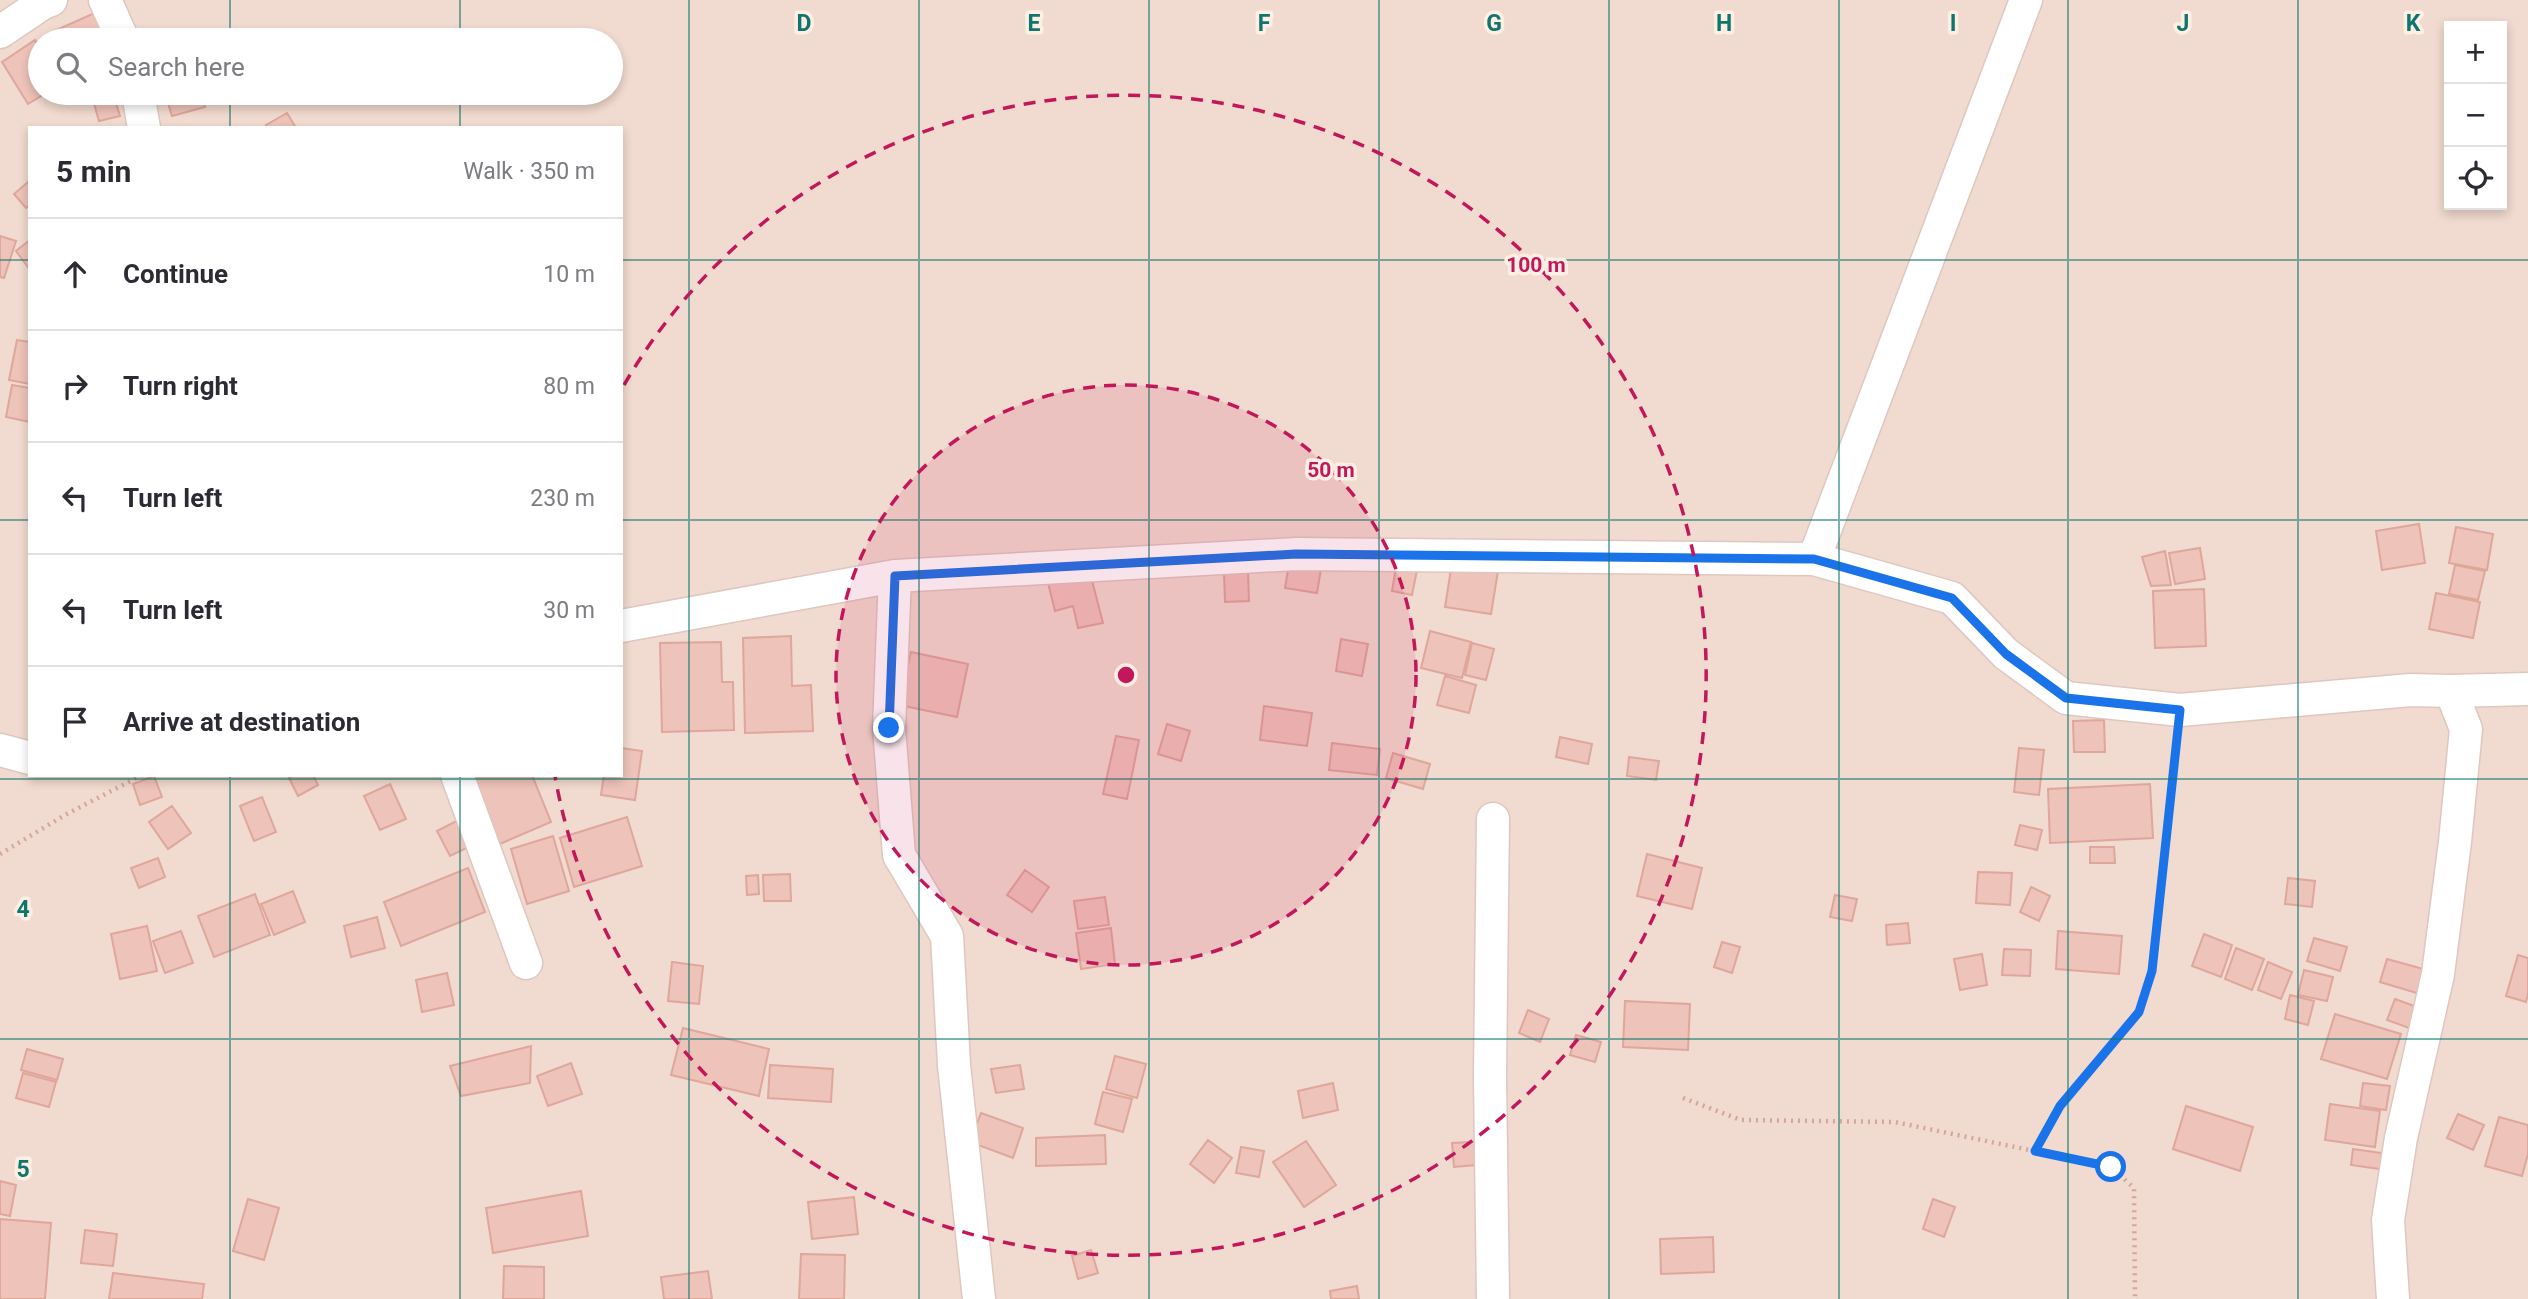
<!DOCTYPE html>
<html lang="en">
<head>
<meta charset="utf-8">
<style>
	:root { --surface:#fff; --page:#f2f2f3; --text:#2b2b33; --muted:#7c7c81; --line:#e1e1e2 }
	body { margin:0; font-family:Roboto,sans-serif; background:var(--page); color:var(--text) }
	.controls { position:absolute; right:21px; top:21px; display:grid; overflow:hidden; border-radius:0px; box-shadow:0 4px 10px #0003 }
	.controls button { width:63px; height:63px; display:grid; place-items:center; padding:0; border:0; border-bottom:2px solid var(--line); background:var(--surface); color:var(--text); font:35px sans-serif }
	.stop { position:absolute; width:21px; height:21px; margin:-16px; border:5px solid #1a73e8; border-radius:50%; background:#fff }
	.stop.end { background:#1a73e8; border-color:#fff; box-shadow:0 2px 7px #0008 }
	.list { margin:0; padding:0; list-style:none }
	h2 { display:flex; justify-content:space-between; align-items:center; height:91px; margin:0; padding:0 28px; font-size:30px }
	h2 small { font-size:23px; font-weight:400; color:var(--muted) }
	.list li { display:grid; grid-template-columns:46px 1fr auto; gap:21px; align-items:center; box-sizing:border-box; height:112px; padding:0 28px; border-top:2px solid var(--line) }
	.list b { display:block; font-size:26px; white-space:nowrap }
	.list em { font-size:23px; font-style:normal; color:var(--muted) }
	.icon { flex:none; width:38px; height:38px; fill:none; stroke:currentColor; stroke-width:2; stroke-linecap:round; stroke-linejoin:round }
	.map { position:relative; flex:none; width:2528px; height:1299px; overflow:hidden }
	.search { position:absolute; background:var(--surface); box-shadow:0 4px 10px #0003; left:28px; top:28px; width:595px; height:77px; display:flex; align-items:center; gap:18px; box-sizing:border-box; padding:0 24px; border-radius:38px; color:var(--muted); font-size:26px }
	.panel { position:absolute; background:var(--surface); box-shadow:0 4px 10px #0003; left:28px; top:126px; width:595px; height:651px; border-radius:0px }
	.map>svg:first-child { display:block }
	.residential { fill:#f1dacf; fill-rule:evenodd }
	.building { fill:#eec3b9; stroke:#dfa69b; stroke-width:2 }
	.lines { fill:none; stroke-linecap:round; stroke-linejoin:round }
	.minor-casing { stroke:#dfc7c0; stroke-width:35 }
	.path { stroke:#d2a69d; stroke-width:4.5; stroke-dasharray:2 5; stroke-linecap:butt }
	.minor { stroke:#fff; stroke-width:32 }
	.route { stroke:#1a73e8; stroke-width:9 }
	.grid { fill:none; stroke:#0f766e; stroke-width:2; stroke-opacity:0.55 }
	.ring { fill:none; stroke:#c2185b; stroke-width:3.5; stroke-dasharray:12 9 }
	.grid-label { font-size:23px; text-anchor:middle; font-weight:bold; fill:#0f766e; stroke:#feefe5; stroke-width:7; stroke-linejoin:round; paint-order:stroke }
	.centre { fill:#c2185b; stroke:#feefe5; stroke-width:3.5 }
	.ring-label { font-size:21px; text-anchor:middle; font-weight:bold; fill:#c2185b; stroke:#feefe5; stroke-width:7; stroke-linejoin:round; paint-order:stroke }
</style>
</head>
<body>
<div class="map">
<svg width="2528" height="1299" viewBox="0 0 2528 1299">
	<rect width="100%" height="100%" fill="#faeae0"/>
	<path class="residential" d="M0 0H2528V1299H0ZM2449 26H2502V205H2449ZM40 40H611V93H40ZM30 128H621V775H30Z"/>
	<path class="building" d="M99 11 112 40H56L52 32Z
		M35 40 40 48V93H46L28 104 2 62Z
		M91 93H113L120 116 99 121Z
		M165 93H201L205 107 172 116Z
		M287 113 296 128H268L266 125Z
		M29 181 30 205 26 208 14 194Z
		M0 236 16 241 4 278 0 277Z
		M30 240V270L16 251Z
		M17 340 30 342V384L9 380Z
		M12 385 30 388V422L6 417Z
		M2419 524 2425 563 2382 570 2376 531Z
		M2456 527 2493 534 2487 570 2449 563Z
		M2200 548 2205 579 2175 584 2169 553Z
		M2165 551 2171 585 2151 586 2142 557Z
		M1290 558 1322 563 1317 593 1285 588Z
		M1397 561 1418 565 1412 595 1392 591Z
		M1452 563 1498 571 1491 614 1445 607Z
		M2455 565 2485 571 2478 600 2449 594Z
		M1089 569 1103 623 1078 628 1073 606 1055 611 1047 579Z
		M1248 572 1249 601 1225 602 1224 573Z
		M2204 589 2206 646 2155 648 2153 591Z
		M2436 593 2480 602 2473 638 2429 629Z
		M1430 631 1471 642 1462 678 1421 668Z
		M791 636 792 686 811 685 813 731 745 733 743 638Z
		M1341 639 1368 644 1362 676 1336 671Z
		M721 642 722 682H733L734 730 662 732 660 643Z
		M1472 643 1494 649 1486 680 1465 675Z
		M911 652 968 664 957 717 899 705Z
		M1445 676 1476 685 1469 713 1437 705Z
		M1264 706 1312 713 1307 746 1260 740Z
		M2104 720 2105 752H2074L2073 721Z
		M1167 724 1190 731 1181 761 1158 754Z
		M1116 736 1139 740 1127 799 1103 794Z
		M1560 737 1592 744 1588 764 1556 757Z
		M1332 743 1380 749 1377 775 1329 770Z
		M621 748 642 751 635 800 601 795 604 775H621Z
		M2019 748 2044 750 2039 795 2014 792Z
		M1393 753 1430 764 1423 789 1386 778Z
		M1629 757 1659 761 1656 780 1627 776Z
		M294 775H313L318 785 298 796 289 778Z
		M466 775H532L551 822 495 846Z
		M154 776 162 797 140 805 133 784Z
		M390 784 406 819 380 830 364 796Z
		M2150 784 2153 838 2050 843 2048 789Z
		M262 797 276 832 254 841 240 806Z
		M172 806 191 833 168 849 149 822Z
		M466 816 479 842 450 856 437 831Z
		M627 817 642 866 574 887 560 838Z
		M2020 825 2042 830 2037 850 2015 845Z
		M553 836 569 891 527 904 511 849Z
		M2090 847H2114L2115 863H2090Z
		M1647 854 1702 868 1692 909 1637 896Z
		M158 858 165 877 139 888 131 868Z
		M468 868 485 912 401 946 384 902Z
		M1025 870 1049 887 1032 912 1007 895Z
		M1978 872 2012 873 2010 905 1976 903Z
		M790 874 791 901H764L763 875Z
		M758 875 759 894 747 895 746 876Z
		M2288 878 2315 881 2312 907 2285 904Z
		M2031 887 2050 896 2039 921 2020 912Z
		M293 891 305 922 274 935 261 904Z
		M255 894 270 935 214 957 198 916Z
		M1835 895 1857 899 1852 921 1830 917Z
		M1105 897 1109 925 1078 929 1074 901Z
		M377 917 385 948 351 957 344 926Z
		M1908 923 1910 943 1887 945 1886 925Z
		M147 926 157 971 120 979 111 934Z
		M1111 928 1115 964 1081 969 1076 933Z
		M181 931 193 963 165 973 153 941Z
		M2058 931 2122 936 2119 974 2056 969Z
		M2204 934 2232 945 2221 977 2192 966Z
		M2314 938 2347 947 2340 971 2307 961Z
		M1722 942 1740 947 1732 973 1714 967Z
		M2236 948 2264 959 2252 990 2225 979Z
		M2004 949 2031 950 2030 976 2002 975Z
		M1982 954 1987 985 1960 990 1954 959Z
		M2518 955 2528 958V994L2526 1002 2506 996Z
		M2387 959 2427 970 2420 994 2380 982Z
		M672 962 703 966 699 1004 668 1001Z
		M2268 962 2292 972 2281 999 2258 990Z
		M2304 970 2333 977 2327 1001 2298 995Z
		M447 973 454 1005 422 1012 416 980Z
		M2290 995 2314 1001 2308 1025 2285 1019Z
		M2395 999 2420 1008 2412 1029 2387 1020Z
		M1625 1001 1690 1004 1688 1050 1623 1047Z
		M1528 1010 1549 1019 1540 1042 1519 1033Z
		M2335 1014 2401 1034 2387 1079 2321 1059Z
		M683 1028 769 1049 759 1096 671 1075Z
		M1576 1035 1601 1042 1595 1062 1570 1055Z
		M531 1046 530 1083 461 1096 450 1066Z
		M27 1049 63 1059 57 1080 21 1070Z
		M1115 1056 1146 1064 1137 1098 1106 1089Z
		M571 1063 582 1094 548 1106 537 1076Z
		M770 1065 833 1069 831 1102 768 1098Z
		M1020 1065 1024 1089 996 1093 991 1069Z
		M23 1073 56 1082 49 1107 16 1098Z
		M1333 1083 1338 1110 1303 1118 1298 1091Z
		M2363 1083 2390 1086 2386 1110 2360 1106Z
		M1103 1092 1132 1099 1123 1132 1095 1124Z
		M2330 1104 2380 1111 2375 1147 2325 1140Z
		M2186 1106 2253 1127 2240 1171 2173 1149Z
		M981 1113 1023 1128 1013 1158 970 1142Z
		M2458 1114 2484 1125 2473 1150 2447 1138Z
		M2499 1117 2528 1125V1154L2522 1176 2485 1166Z
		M1105 1135 1106 1164 1036 1166V1138Z
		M1208 1140 1232 1158 1214 1183 1190 1164Z
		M1306 1141 1336 1185 1304 1207 1273 1162Z
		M1488 1141 1489 1164 1454 1167 1452 1143Z
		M1241 1147 1264 1151 1259 1177 1236 1173Z
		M2353 1149 2389 1154 2387 1170 2351 1165Z
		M0 1181 16 1185 10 1216 0 1214Z
		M581 1191 588 1236 493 1253 486 1208Z
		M854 1197 858 1234 812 1239 808 1202Z
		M248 1199 279 1208 264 1260 233 1251Z
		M1933 1199 1955 1207 1944 1237 1923 1229Z
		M0 1219 51 1223 45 1299H0Z
		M85 1230 117 1234 113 1266 81 1263Z
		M1713 1237 1714 1272 1661 1274 1660 1239Z
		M1091 1250 1098 1273 1078 1279 1072 1256Z
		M801 1254 845 1255 844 1299H799Z
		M504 1266 544 1267V1299H503Z
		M708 1271 712 1299H664L661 1277Z
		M113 1273 204 1284 202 1299H109Z
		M1357 1286 1359 1299H1331L1330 1291Z"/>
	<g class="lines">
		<g class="minor-casing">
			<path id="minor" d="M105 0 123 40
				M0 32 43 3 51 0
				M138 93 144 128
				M1814 559 2026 0
				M895 576 889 728 899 855 947 936 954 1065 979 1299
				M621 626 895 576 1296 554 1814 559 1952 598 2006 654 2066 698 2180 710 2411 690 2451 691 2466 729 2455 842 2438 974 2401 1138 2388 1220 2393 1299
				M2451 691 2528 689
				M0 750 30 758
				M457 775 526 963
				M1493 1299 1490 1076 1493 819"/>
		</g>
		<path class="path" d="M0 854 65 815 142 775
			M1683 1098 1741 1120 1895 1122 2111 1167 2134 1188 2135 1299
			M2035 1151 2060 1106 2139 1012 2152 971 2176 743"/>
		<use href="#minor" class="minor"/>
	</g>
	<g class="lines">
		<path class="route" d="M889 728 895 576 1296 554 1814 559 1952 598 2006 654 2066 698 2180 710 2152 971 2139 1012 2060 1106 2035 1151 2111 1167"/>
	</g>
	<path class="grid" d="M230 0V40M460 0V40M689 0V1299M919 0V1299M1149 0V1299M1379 0V1299M1609 0V1299M1839 0V1299M2068 0V1299M2298 0V1299M230 93V128M460 93V128M0 260H30M621 260H2528M0 520H30M621 520H2528M230 775V1299M460 775V1299M0 779H2528M0 1039H2528"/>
	<circle cx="1126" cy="675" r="290" fill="#c2185b" fill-opacity=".12"/>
	<g class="ring">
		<circle cx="1126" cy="675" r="290"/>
		<path d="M624 385A580 580 0 1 1 555 776"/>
	</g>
	<g class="grid-label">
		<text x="804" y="31">D</text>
		<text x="1034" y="31">E</text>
		<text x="1264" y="31">F</text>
		<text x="1494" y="31">G</text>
		<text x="1724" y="31">H</text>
		<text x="1953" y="31">I</text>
		<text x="2183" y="31">J</text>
		<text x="2413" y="31">K</text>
		<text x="23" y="917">4</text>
		<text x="23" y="1177">5</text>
	</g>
	<circle cx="1126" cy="675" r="10" class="centre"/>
	<g class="ring-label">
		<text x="1536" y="272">100 m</text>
		<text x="1331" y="477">50 m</text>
	</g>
</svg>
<div class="controls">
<button>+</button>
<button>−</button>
<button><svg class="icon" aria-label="locate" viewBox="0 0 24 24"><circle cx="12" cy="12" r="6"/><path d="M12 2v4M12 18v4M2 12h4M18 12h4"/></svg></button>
</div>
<div class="stop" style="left:2111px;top:1167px"></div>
<div class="stop end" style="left:889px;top:728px"></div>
<div class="search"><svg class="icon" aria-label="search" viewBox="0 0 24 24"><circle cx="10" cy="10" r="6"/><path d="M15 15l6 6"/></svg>Search here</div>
<section class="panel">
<h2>5 min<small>Walk · 350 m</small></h2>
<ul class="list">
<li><svg class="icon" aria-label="ahead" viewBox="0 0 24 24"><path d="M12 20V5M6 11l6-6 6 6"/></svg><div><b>Continue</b></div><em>10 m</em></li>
<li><svg class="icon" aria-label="right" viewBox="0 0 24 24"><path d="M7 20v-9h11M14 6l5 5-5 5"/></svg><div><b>Turn right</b></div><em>80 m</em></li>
<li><svg class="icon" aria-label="left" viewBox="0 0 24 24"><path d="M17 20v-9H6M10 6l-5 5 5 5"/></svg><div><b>Turn left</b></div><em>230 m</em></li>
<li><svg class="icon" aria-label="left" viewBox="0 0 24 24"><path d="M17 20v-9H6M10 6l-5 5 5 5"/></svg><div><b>Turn left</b></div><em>30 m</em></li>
<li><svg class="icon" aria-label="arrive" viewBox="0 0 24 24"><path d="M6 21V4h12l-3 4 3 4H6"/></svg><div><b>Arrive at destination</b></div></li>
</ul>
</section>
</div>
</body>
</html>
